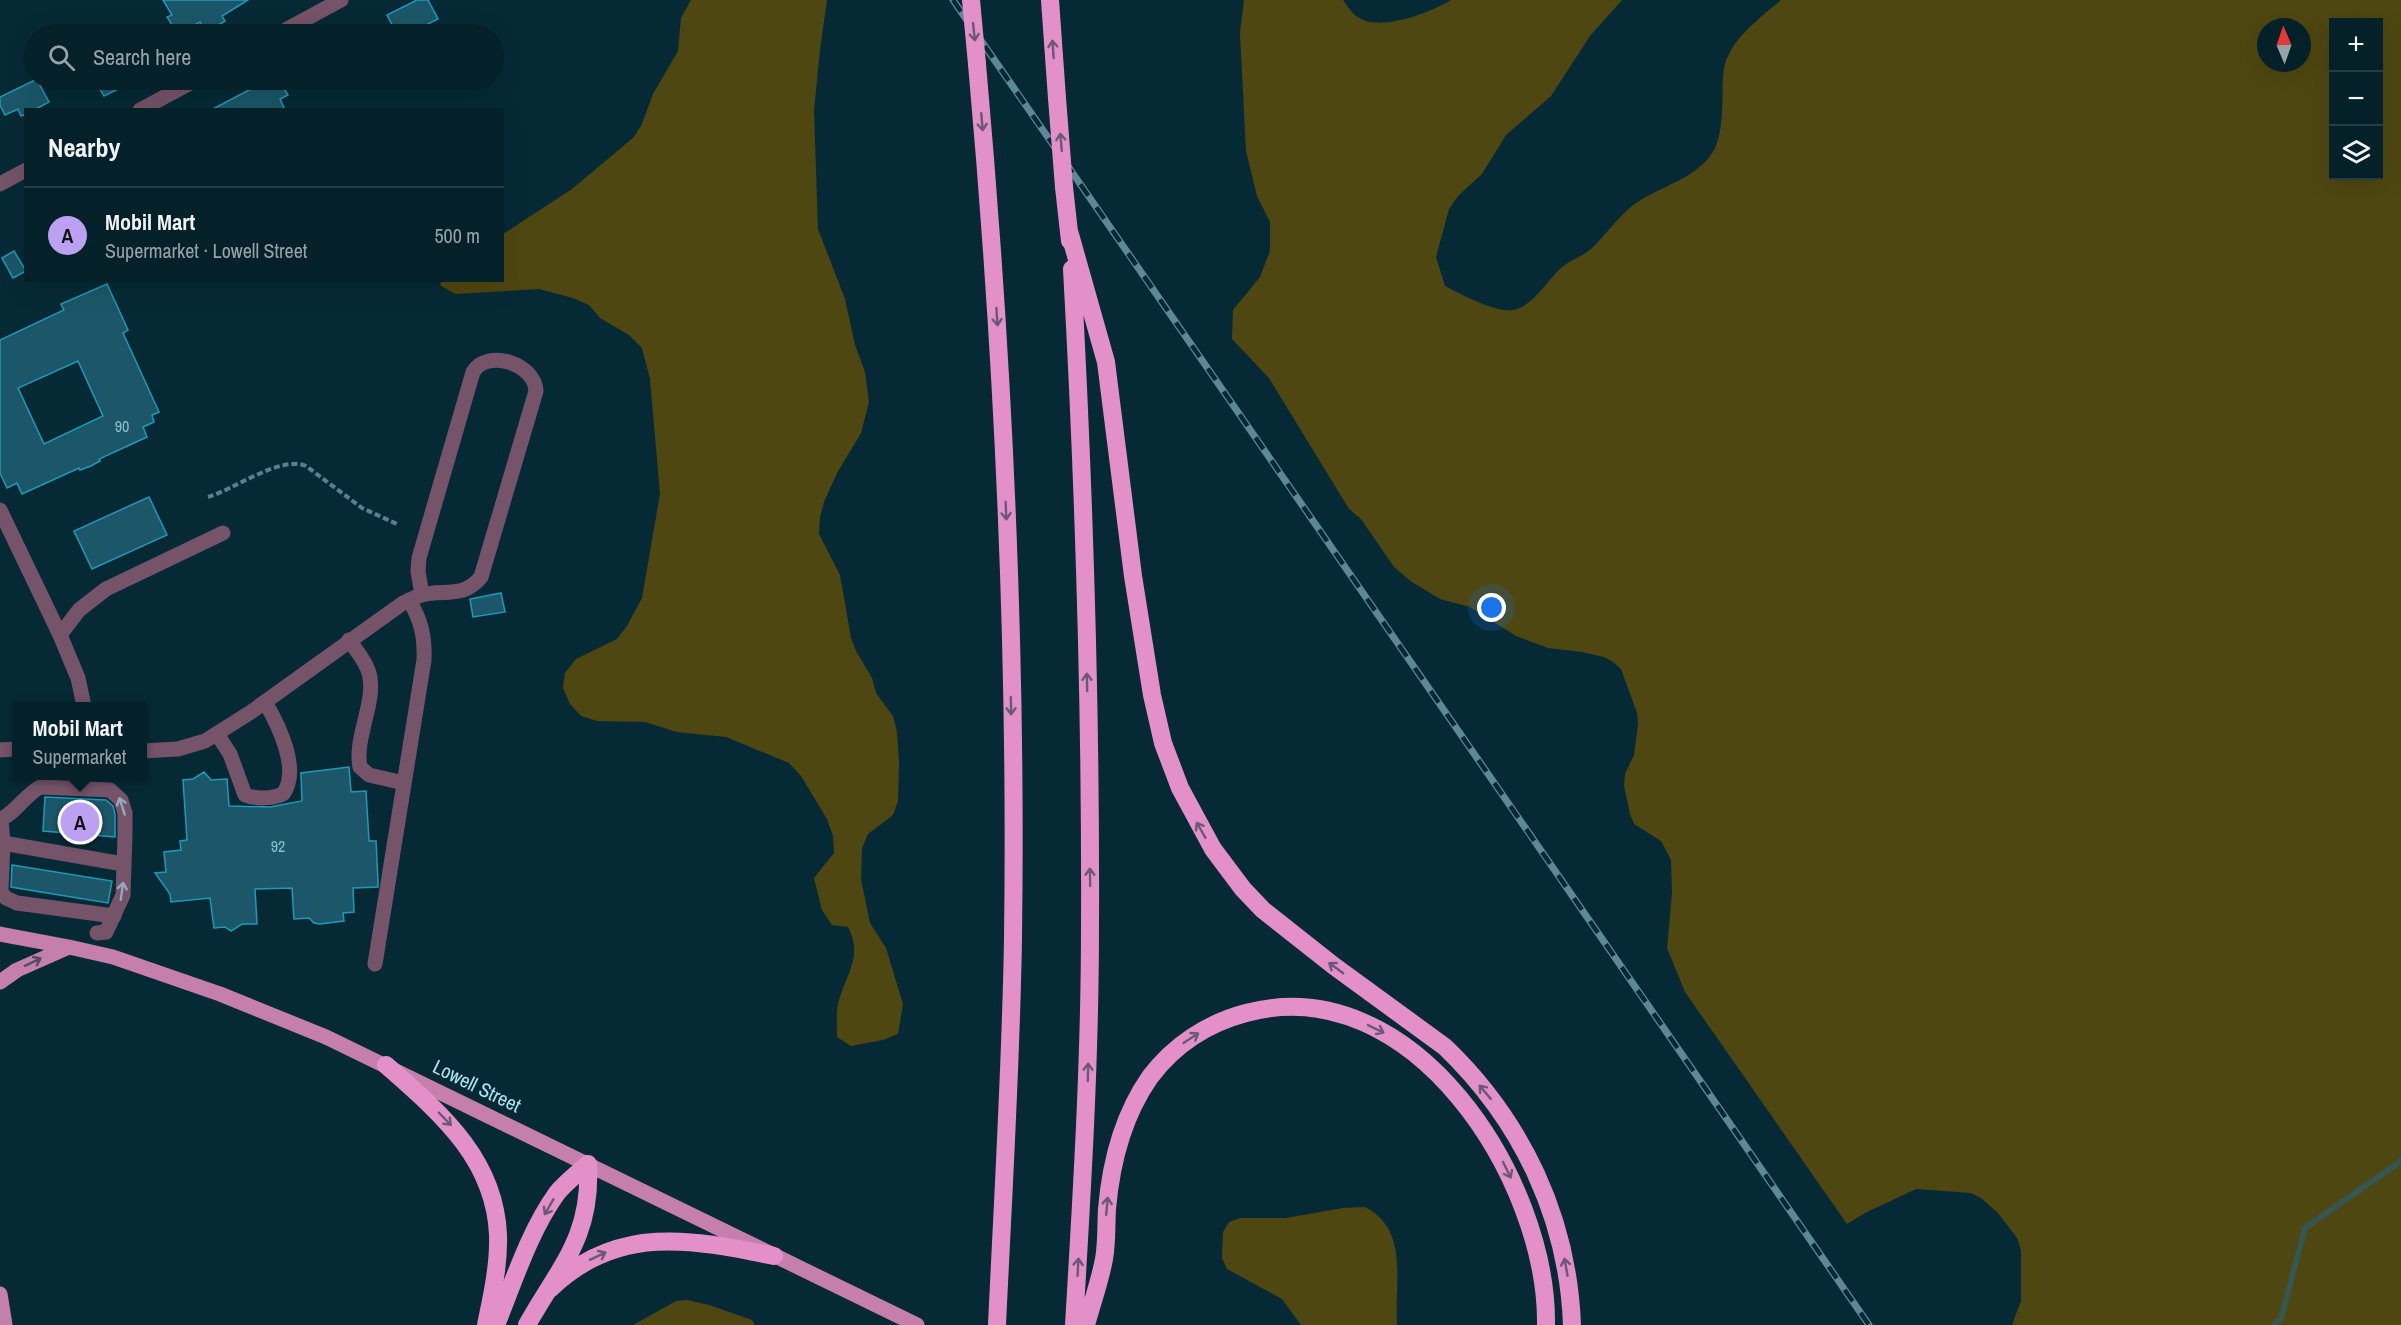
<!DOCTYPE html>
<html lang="en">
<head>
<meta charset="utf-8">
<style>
	:root { --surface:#042028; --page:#122d34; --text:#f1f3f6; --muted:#97a3a8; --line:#253e45; --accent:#bca0f2 }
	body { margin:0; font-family:"Archivo Narrow",sans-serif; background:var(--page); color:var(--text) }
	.controls { position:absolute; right:18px; top:18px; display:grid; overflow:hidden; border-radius:0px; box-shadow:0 6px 24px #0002 }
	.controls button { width:54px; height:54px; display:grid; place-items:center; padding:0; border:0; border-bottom:2px solid var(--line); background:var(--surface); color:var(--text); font:30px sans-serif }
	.compass { position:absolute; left:2257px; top:18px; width:54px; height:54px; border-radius:50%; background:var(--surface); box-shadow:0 6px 24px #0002; rotate:358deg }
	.you { position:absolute; left:1492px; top:608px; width:21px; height:21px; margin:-15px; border:4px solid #fff; border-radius:50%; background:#1a73e8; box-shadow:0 0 0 9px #1a73e833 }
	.badge { display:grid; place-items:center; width:39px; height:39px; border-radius:50%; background:var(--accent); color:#111; font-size:20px; font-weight:700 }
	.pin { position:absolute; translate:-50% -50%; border:3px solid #fff; box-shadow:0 2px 6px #0006 }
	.popup { position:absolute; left:12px; top:702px; width:135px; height:78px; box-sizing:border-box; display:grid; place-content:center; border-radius:0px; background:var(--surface); filter:drop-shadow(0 2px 4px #0005); font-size:20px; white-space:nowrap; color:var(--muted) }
	.popup b { font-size:22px; color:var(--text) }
	.popup::after { content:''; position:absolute; left:50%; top:100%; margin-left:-12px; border:12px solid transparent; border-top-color:var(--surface) }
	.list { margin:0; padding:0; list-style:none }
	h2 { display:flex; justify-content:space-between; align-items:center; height:78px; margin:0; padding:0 24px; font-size:26px }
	h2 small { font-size:20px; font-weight:400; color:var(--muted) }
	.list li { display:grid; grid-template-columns:39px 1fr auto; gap:18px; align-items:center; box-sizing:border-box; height:96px; padding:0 24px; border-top:2px solid var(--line) }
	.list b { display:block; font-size:22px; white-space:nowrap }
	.list p { margin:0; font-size:20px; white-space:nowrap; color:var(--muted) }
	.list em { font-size:20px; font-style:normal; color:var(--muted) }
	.icon { flex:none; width:33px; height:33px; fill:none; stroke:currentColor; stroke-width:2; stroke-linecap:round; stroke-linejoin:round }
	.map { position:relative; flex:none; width:2401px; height:1325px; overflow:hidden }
	.search { position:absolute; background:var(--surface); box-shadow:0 6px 24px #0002; left:24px; top:24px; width:480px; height:66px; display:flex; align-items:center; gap:15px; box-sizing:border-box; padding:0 21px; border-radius:33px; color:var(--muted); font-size:22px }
	.panel { position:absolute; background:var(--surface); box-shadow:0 6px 24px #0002; left:24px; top:108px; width:480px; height:174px; border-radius:0px }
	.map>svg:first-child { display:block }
	.green { fill:#4f4711; fill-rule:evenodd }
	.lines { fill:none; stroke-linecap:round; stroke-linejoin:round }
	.stream { stroke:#355651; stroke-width:6 }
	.building { fill:#1b5768; stroke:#1e9ab9; stroke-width:1.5; fill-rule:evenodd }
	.path { stroke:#57818e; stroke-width:4; stroke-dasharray:6 3; stroke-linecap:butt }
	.minor { stroke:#755369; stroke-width:15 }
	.major { stroke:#c57fad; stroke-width:15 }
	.highway { stroke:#e490c8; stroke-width:18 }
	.rail-casing { stroke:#5d8895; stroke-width:7 }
	.rail { stroke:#062a35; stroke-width:4.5; stroke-dasharray:14; stroke-linecap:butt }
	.highway-bridge { stroke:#e490c8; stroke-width:18 }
	.oneway { stroke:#6a5877 }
	.oneway2 { stroke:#98a8bb }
	.oneway3 { stroke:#524c65 }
	.labels { text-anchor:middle; stroke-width:4.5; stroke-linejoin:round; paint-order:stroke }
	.number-label { font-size:16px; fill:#8bbecf }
	.street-label { font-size:20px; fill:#b0e1f1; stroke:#062a35 }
</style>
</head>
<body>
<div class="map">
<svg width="2401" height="1325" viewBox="0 0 2401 1325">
	<rect width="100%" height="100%" fill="#062a35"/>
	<path class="green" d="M691 0H827L820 49 814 111 818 229 845 299 855 345 865 372 869 402 861 433 837 473 824 502 820 517 819 534 840 575 851 638 856 651 872 678 876 693 893 716 897 732 899 762 898 801 893 815 868 834 862 848 861 879 870 923 886 948 903 1004 898 1034 883 1040 851 1046 837 1037C837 1027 836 1014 838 1004 845 975 864 957 848 927L832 925 822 910 814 878 834 853 833 836 827 819 801 776 789 763 726 737 677 732 645 722 597 721 581 716 570 704 563 688 565 673 576 659 617 639 627 626 642 598 660 494 650 379 642 348 629 335 600 318 589 305 573 298 539 289 455 294 440 285 442 281 502 280 503 234 572 189 634 137 642 124 653 94 678 51 681 18Z
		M1244 0H1343C1349 9 1355 18 1366 21 1389 28 1432 12 1451 0H1622L1590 36 1551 96 1506 135 1482 174 1458 196 1449 209 1436 257 1445 286C1461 294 1495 313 1513 310 1532 307 1547 281 1560 269 1569 260 1582 257 1591 249 1605 236 1617 218 1632 206 1658 186 1697 180 1714 150 1724 132 1722 97 1723 78 1724 43 1757 21 1781 0H2401V1325H2012L2021 1301V1250L2017 1238 1998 1213 1981 1198 1971 1193 1916 1189 1865 1213 1847 1224 1685 992 1667 948 1672 893 1671 860 1661 841 1634 824 1630 814 1624 785 1625 774 1634 755 1638 724 1637 713 1621 669 1613 662 1604 657 1582 652 1548 648 1516 636 1470 607 1440 599 1412 582 1394 567 1361 519 1349 509 1269 378 1232 339 1233 310 1260 277 1270 251V222L1257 196 1246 151 1240 33ZM2378 22V176H2334V22ZM2266 27H2302V63H2266Z
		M1365 1207C1410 1230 1394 1283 1397 1325H1301L1282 1299 1227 1269 1222 1258 1223 1232 1229 1222 1240 1218H1286L1343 1208Z
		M687 1300 709 1305 752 1320 755 1325H633L676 1301Z"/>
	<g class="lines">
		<path class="stream" d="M2274 1325 2281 1318 2305 1228 2401 1161"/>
	</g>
	<path class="building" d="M163 0H248L222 16 225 21 207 32 200 22 178 34 167 17 172 15Z
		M417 0H428L438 19 408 34H397L387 15Z
		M35 80H37L49 102 34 110H26V114L21 116 18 109 5 115 0 105V97Z
		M95 80H136L104 96Z
		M268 80H278L288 95 280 99 285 110H211Z
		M14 251 26 271 13 278 2 258Z
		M107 284 128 330 123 333 159 412 152 415 154 422 143 427 147 437 99 459 100 461 91 466 80 470 79 468 22 494 17 483 7 488 0 473V340L64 310 61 304ZM78 361 103 416 44 444 18 388Z
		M149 497 167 535 92 569 74 531Z
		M501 593 505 612 473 617 470 599Z
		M349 767 351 792 366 791 369 841H376L378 881V887L353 888 354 912 343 913 344 921 320 924 314 923 309 918 294 919 292 888 255 889 257 924H242L231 931 225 927 214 928 210 898 171 902 170 894 155 873 166 872 164 852 181 850 180 841 187 840 183 780 193 779 204 772 211 780 227 779 229 806 270 807 302 801 301 773Z
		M45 797 106 800 113 806 115 814V837L43 831Z
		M12 865 112 881 108 903 11 887Z"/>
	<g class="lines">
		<path class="path" d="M208 497C233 490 281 455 306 466L362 508 399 525"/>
		<path class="minor" d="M278 34 341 0
			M140 110 196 80
			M0 184 26 170
			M0 510 60 635 78 678 84 706
			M60 635 79 610 106 589 223 533
			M349 640C356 650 366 661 369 673 377 701 354 737 360 767L369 775 404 783
			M217 734 230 754 245 795C256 799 272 799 283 794 301 770 278 724 265 702
			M0 750 17 749
			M143 751 178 749 205 741 251 712 403 603C409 601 414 597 421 595 445 589 463 599 481 577L536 391C535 364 488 348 473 372L419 558 418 571 422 595
			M0 819C14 815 25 795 40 787L110 790 121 800 125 813V835L123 895 106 932 97 933
			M1 819 3 843 1 892 6 898 17 903 114 916
			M3 843 123 864
			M375 964 424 660C425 636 421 620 409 600"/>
		<path class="major" d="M0 934 69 947 113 957 220 994 326 1037 917 1325
			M0 982 17 970 69 947
			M0 1294 5 1325"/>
		<path class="highway" d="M1050 0 1057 98
			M977 64C1003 354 1017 647 1013 938 1011 1067 1003 1196 997 1325
			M1064 187 1070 241
			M1069 231 1106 362 1133 576 1152 695 1163 743 1180 788 1213 849 1243 889 1263 910 1334 966 1445 1047C1522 1121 1568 1218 1572 1325
			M1072 269C1084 487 1091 708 1090 927 1090 1060 1082 1192 1074 1325
			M386 1065C439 1112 495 1158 498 1235 499 1265 492 1296 486 1325
			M550 1289C617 1224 692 1239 774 1256
			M496 1325C514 1281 529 1232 557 1193 566 1182 578 1173 588 1164
			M527 1325C560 1266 592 1237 588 1164
			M1086 1325C1092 1303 1100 1281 1104 1259 1107 1243 1106 1226 1107 1209 1111 1162 1122 1117 1150 1077 1174 1045 1208 1023 1246 1013 1413 968 1548 1180 1546 1325"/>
		<g class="rail-casing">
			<path id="rail" d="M953 0 1869 1325"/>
		</g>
		<use href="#rail" class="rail"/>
		<path class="highway-bridge" d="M971 0 977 64
			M1057 98 1064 187"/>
	</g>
	<defs><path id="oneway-shaft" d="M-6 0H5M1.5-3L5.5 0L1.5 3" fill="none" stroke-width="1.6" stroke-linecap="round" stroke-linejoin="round" transform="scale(1.5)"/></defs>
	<g class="oneway">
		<use href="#oneway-shaft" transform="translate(974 32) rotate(84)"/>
		<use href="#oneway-shaft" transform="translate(1053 49) rotate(-94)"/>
		<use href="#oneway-shaft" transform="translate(982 122) rotate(85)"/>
		<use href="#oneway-shaft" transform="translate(1061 142) rotate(-95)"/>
		<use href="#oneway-shaft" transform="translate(997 317) rotate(86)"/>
		<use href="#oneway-shaft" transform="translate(1006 511) rotate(88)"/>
		<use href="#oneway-shaft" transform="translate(1087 682) rotate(-91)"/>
		<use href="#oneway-shaft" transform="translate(1011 706) rotate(89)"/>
		<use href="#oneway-shaft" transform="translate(1201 830) rotate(-120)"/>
		<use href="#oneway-shaft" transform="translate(1090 877) rotate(-91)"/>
		<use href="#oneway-shaft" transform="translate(1336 968) rotate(-144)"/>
		<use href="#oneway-shaft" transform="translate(1376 1029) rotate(26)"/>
		<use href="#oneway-shaft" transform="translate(1191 1038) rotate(-33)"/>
		<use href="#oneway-shaft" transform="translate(1088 1072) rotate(-89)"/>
		<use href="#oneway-shaft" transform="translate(1485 1092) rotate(-130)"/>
		<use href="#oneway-shaft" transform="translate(445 1119) rotate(46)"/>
		<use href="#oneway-shaft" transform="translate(1507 1170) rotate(64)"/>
		<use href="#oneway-shaft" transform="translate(1107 1206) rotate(-85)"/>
		<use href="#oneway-shaft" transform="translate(549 1207) rotate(120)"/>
		<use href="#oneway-shaft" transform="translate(598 1256) rotate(-25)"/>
		<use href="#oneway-shaft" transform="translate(1078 1267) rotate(-87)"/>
		<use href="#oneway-shaft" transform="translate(1566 1267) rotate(-100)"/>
	</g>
	<g class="oneway2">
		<use href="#oneway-shaft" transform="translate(122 806) rotate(-108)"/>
		<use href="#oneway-shaft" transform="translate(122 891) rotate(-82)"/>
	</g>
	<use class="oneway3" href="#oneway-shaft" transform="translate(33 962) rotate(-25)"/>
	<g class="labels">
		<g class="number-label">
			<text x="122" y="432">90</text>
			<text x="278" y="852">92</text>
		</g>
		<g class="street-label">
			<text transform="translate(477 1086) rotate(26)" y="7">Lowell Street</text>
		</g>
	</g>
</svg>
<div class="controls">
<button>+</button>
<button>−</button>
<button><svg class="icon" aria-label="layers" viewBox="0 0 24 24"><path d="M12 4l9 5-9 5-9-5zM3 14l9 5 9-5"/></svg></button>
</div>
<svg class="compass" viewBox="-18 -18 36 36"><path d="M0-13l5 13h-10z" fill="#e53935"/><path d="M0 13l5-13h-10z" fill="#97a3a8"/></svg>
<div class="you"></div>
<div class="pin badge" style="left:80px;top:822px">A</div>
<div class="popup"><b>Mobil Mart</b>Supermarket</div>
<div class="search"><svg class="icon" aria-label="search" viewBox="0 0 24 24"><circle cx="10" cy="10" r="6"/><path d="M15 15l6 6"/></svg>Search here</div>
<section class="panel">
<h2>Nearby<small></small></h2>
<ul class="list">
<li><span class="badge">A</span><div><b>Mobil Mart</b><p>Supermarket · Lowell Street</p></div><em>500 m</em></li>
</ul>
</section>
</div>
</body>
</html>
